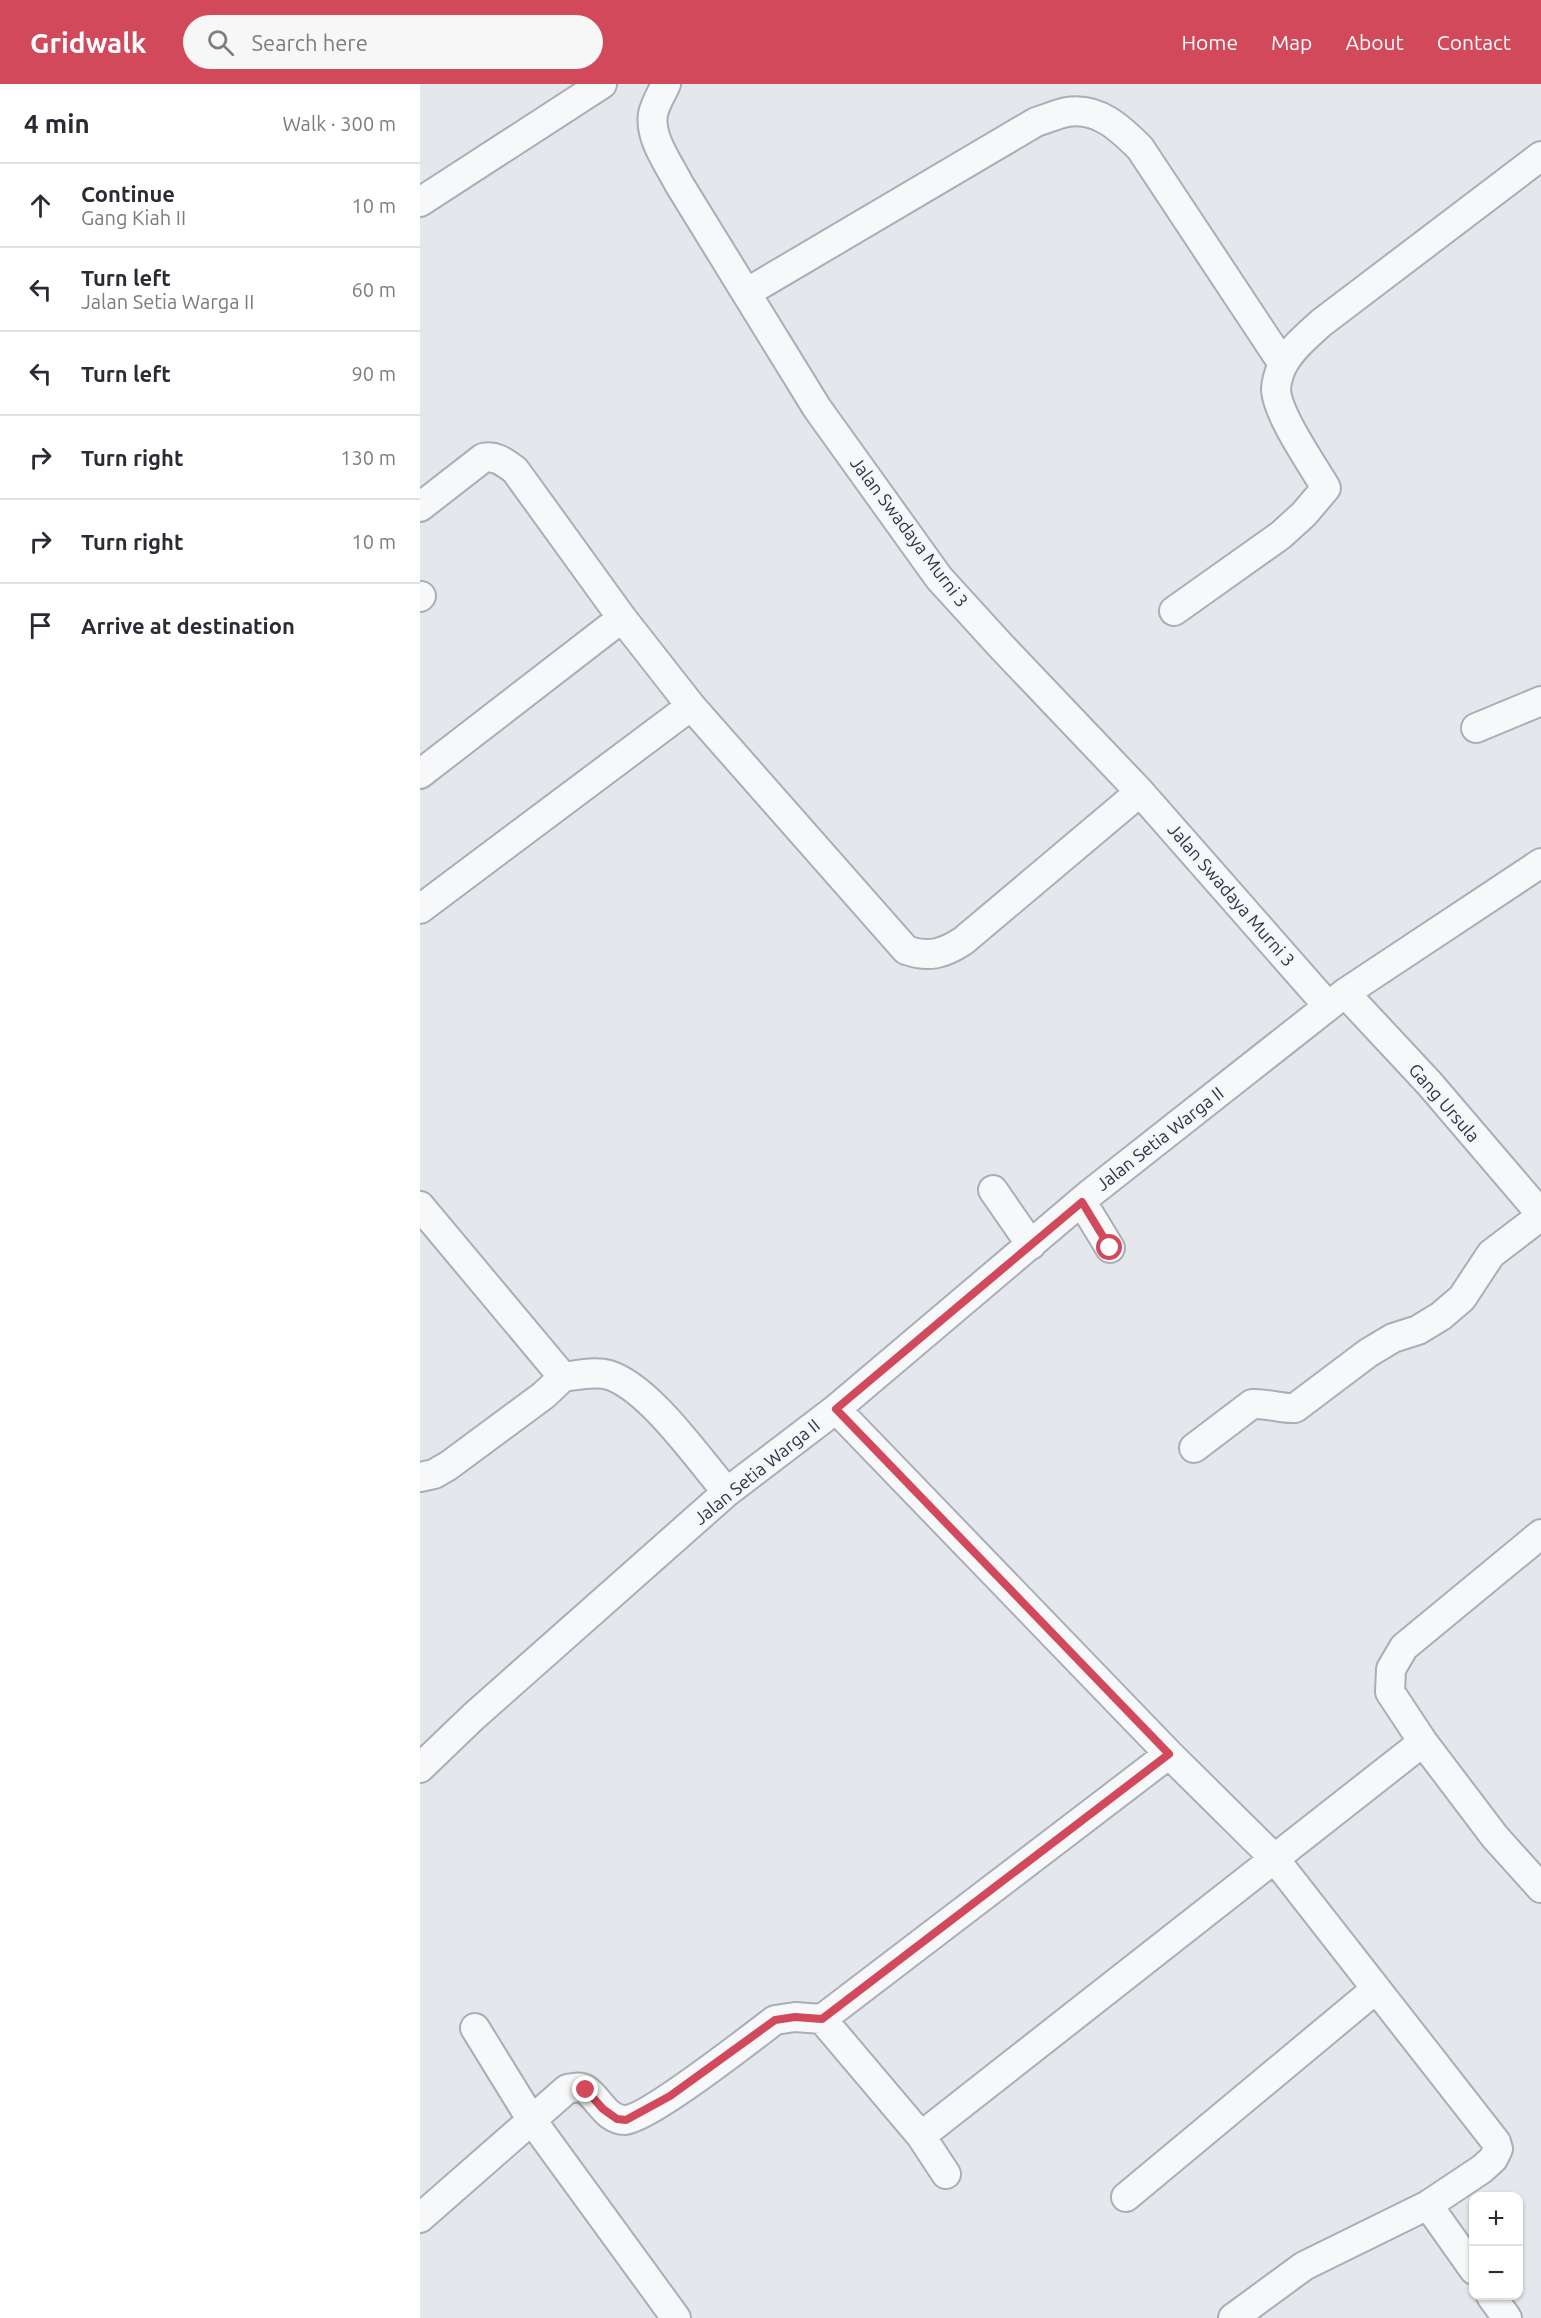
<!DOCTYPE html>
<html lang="en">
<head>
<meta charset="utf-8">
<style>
	:root { --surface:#fff; --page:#f7f7f7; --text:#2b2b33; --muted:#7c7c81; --line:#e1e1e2; --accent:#d1495b }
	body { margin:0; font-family:Ubuntu,sans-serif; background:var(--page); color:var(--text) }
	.controls { position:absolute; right:18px; bottom:18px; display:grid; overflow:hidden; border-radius:12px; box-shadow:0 2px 4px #0004 }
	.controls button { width:54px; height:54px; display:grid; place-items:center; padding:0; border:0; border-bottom:2px solid var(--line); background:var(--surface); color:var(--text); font:30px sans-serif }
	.stop { position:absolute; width:18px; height:18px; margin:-14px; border:4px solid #d1495b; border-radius:50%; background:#fff }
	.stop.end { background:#d1495b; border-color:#fff; box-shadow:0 2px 6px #0008 }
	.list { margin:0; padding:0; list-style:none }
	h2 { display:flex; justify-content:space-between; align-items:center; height:78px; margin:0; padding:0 24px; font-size:26px }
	h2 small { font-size:20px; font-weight:400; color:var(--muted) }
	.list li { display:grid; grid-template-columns:39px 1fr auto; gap:18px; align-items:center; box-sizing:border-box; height:84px; padding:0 24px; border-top:2px solid var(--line) }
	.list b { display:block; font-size:22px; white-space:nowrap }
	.list p { margin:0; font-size:20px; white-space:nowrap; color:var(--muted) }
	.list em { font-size:20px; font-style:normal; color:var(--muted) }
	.icon { flex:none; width:33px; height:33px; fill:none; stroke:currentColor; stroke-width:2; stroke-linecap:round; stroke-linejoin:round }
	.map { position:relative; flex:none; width:1121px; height:2234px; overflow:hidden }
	header { display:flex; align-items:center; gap:36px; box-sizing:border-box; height:84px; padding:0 30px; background:var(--accent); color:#fff }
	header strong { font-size:28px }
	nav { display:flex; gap:33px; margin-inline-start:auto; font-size:21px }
	.search { width:420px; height:54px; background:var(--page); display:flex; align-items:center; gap:15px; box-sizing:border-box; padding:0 21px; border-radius:33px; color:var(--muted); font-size:22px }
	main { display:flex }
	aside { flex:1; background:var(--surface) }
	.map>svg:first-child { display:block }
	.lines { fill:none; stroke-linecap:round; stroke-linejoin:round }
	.minor-casing { stroke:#a9aeb7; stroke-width:32 }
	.minor { stroke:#f7f8fa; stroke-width:28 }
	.route { stroke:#d1495b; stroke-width:8 }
	.labels { text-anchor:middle; stroke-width:4.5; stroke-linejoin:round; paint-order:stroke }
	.street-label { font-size:18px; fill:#2b3445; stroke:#f4f6f9 }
</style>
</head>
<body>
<header>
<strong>Gridwalk</strong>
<div class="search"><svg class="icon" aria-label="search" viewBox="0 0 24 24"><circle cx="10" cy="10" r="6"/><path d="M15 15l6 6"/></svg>Search here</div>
<nav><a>Home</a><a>Map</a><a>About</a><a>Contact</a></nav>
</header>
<main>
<aside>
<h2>4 min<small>Walk · 300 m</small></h2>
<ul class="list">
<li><svg class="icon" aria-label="ahead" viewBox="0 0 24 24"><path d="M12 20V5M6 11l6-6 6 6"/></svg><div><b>Continue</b><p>Gang Kiah II</p></div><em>10 m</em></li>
<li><svg class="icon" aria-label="left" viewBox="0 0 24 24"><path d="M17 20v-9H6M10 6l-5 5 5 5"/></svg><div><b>Turn left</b><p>Jalan Setia Warga II</p></div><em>60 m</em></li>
<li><svg class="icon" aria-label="left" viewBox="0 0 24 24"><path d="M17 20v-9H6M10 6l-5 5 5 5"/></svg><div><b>Turn left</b></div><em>90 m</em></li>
<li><svg class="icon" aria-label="right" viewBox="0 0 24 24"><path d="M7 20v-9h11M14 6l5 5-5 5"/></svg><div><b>Turn right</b></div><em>130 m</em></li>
<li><svg class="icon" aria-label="right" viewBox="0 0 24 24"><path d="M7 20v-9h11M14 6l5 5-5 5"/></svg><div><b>Turn right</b></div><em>10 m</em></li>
<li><svg class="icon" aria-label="arrive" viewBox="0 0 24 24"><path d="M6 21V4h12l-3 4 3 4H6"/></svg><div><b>Arrive at destination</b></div></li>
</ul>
</aside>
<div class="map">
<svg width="1121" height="2234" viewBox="0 0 1121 2234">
	<rect width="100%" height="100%" fill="#e4e7ec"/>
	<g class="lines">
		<g class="minor-casing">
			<path id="minor" d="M246 0C242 9 235 20 233 30 229 54 249 80 259 100L397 324 519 494 581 562 720 708 908 922
				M0 118 182 0
				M326 209 616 38C626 35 637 30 647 28 678 23 700 44 720 64L863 280
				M0 423 63 374C76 371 85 379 95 386L202 534
				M0 513 1 512
				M754 527 861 451 884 430 906 404C892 380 858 332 856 306 856 298 860 285 864 279 873 263 888 251 901 239L1121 72
				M1056 644 1121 617
				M0 690 202 534 271 622 486 866C509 874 523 870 543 857L720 708
				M0 825 271 622
				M925 909 1009 999 1121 1130
				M573 1106 611 1161
				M662 1118 690 1164
				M0 1122 143 1293 124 1311 28 1382 14 1390 0 1393
				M143 1293C158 1291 175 1287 189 1291 230 1304 279 1376 307 1408
				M416 1325 749 1670 854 1774 1076 2058 1078 2065 1073 2075 1062 2085 1008 2121 884 2182 813 2234
				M774 1364 832 1320C847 1319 861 1325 875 1324L948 1269 973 1254 998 1246 1021 1232 1042 1214 1071 1170 1121 1132
				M1121 1450 984 1563 971 1585 970 1608 1003 1658 1075 1753 1121 1804
				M0 1684 53 1633 307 1408 416 1325 671 1109 925 909 1121 779
				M402 1935 749 1670
				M55 1944 111 2035 256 2234
				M501 2052 1003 1658
				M706 2113 956 1905
				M1008 2121 1054 2186
				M0 2134 147 2005C153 2004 160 2002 165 2005 179 2014 186 2036 205 2036 228 2035 331 1954 355 1936L375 1933 402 1935 501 2052 526 2090
				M1071 2212 1087 2234"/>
		</g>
		<use href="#minor" class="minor"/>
	</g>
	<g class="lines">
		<path class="route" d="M166 2006 183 2025 197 2035 206 2036 250 2012 355 1936 375 1933 402 1935 749 1670 416 1325 662 1118 690 1164"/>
	</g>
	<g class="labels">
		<g class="street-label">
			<text transform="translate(489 448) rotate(53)" y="6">Jalan Swadaya Murni 3</text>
			<text transform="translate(811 811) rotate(49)" y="6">Jalan Swadaya Murni 3</text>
			<text transform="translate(1024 1019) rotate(49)" y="6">Gang Ursula</text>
			<text transform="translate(740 1055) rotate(-38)" y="6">Jalan Setia Warga II</text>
			<text transform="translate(337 1388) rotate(-39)" y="6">Jalan Setia Warga II</text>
		</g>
	</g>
</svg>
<div class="controls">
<button>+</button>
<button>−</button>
</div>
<div class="stop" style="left:690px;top:1164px"></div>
<div class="stop end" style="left:166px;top:2006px"></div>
</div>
</main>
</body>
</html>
